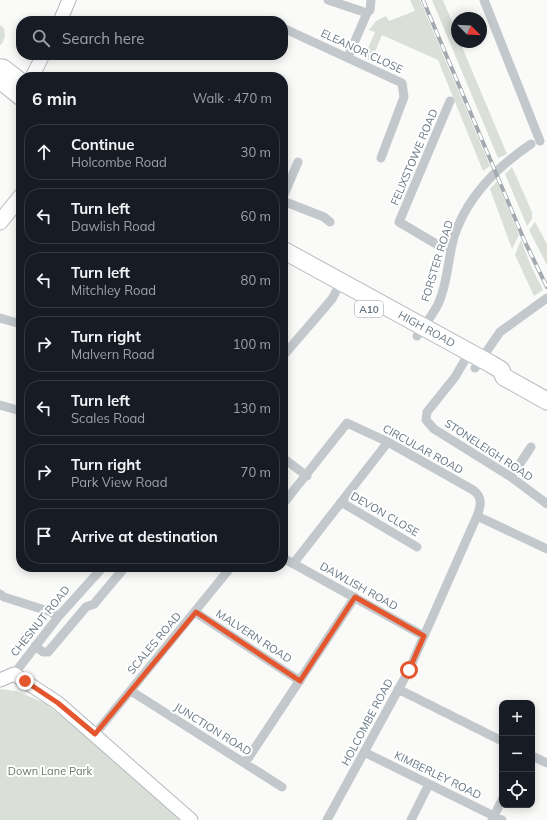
<!DOCTYPE html>
<html lang="en">
<head>
<meta charset="utf-8">
<style>
	:root { --surface:#171b24; --page:#20242c; --text:#f1f3f6; --muted:#9ea1a6; --line:#363941 }
	body { margin:0; font-family:Mulish,sans-serif; background:var(--page); color:var(--text) }
	.controls { position:absolute; right:12px; bottom:12px; display:grid; overflow:hidden; border-radius:8px; box-shadow:0 2px 10px #0003 }
	.controls button { width:36px; height:36px; display:grid; place-items:center; padding:0; border:0; border-bottom:1px solid var(--line); background:var(--surface); color:var(--text); font:20px sans-serif }
	.compass { position:absolute; left:451px; top:12px; width:36px; height:36px; border-radius:50%; background:var(--surface); box-shadow:0 2px 10px #0003; rotate:114deg }
	.stop { position:absolute; width:12px; height:12px; margin:-9px; border:3px solid #e4572e; border-radius:50%; background:#fff }
	.stop.end { background:#e4572e; border-color:#fff; box-shadow:0 1px 4px #0008 }
	.list { margin:0; padding:0; list-style:none }
	h2 { display:flex; justify-content:space-between; align-items:center; height:52px; margin:0; padding:0 16px; font-size:17px }
	h2 small { font-size:13px; font-weight:400; color:var(--muted) }
	.list li { display:grid; grid-template-columns:26px 1fr auto; gap:12px; align-items:center; box-sizing:border-box; height:56px; margin:0 8px 8px; padding:0 8px; border:1px solid var(--line); border-radius:16px }
	.list b { display:block; font-size:15px; white-space:nowrap }
	.list p { margin:0; font-size:13px; white-space:nowrap; color:var(--muted) }
	.list em { font-size:13px; font-style:normal; color:var(--muted) }
	.icon { flex:none; width:22px; height:22px; fill:none; stroke:currentColor; stroke-width:2; stroke-linecap:round; stroke-linejoin:round }
	.map { position:relative; flex:none; width:547px; height:820px; overflow:hidden }
	.search { position:absolute; background:var(--surface); box-shadow:0 2px 10px #0003; left:16px; top:16px; width:272px; height:44px; display:flex; align-items:center; gap:10px; box-sizing:border-box; padding:0 14px; border-radius:16px; color:var(--muted); font-size:15px }
	.panel { position:absolute; background:var(--surface); box-shadow:0 2px 10px #0003; left:16px; top:72px; width:272px; height:500px; border-radius:16px }
	.map>svg:first-child { display:block }
	.green { fill:#dadfd7 }
	.lines { fill:none; stroke-linecap:round; stroke-linejoin:round }
	.secondary-casing { stroke:#b3babf; stroke-width:15 }
	.primary-casing { stroke:#b5babe; stroke-width:17 }
	.highway-casing { stroke:#b4b9bd; stroke-width:19 }
	.street { stroke:#c3c8cc; stroke-width:9 }
	.secondary { stroke:#fff; stroke-width:13 }
	.primary { stroke:#fff; stroke-width:15 }
	.highway { stroke:#fff; stroke-width:17 }
	.rail-casing { stroke:#a2aab0; stroke-width:4 }
	.rail { stroke:#fff; stroke-width:2.5; stroke-dasharray:8; stroke-linecap:butt }
	.route { stroke:#e4572e; stroke-width:5 }
	.labels { text-anchor:middle; stroke-width:4; stroke-linejoin:round; paint-order:stroke }
	.shield { fill:#fff; stroke:#939fa8; stroke-width:1 }
	.shield-label { font-size:10px; font-weight:bold; fill:#657683 }
	.street-label { font-size:11px; fill:#657683; stroke:#fff }
	.park-label { font-size:11px; fill:#687a64; stroke:#fff }
</style>
</head>
<body>
<div class="map">
<svg width="547" height="820" viewBox="0 0 547 820">
	<rect width="100%" height="100%" fill="#fafaf8"/>
	<path class="green" d="M410 0H420L490 166 483 171 438 60 382 35 371 61 361 56 359 52 361 49 367 51 375 32 369 30 376 21 386 16 389 21 415 11Z
		M432 0H443L457 34V42H460L507 154 498 158Z
		M0 25 4 28 5 36 2 44 0 45Z
		M512 167 532 212V219L527 226 505 174Z
		M497 181 519 235 512 249 490 189Z
		M535 222 547 244V265L529 230Z
		M521 240 531 266 543 290 534 296 515 255Z
		M0 689 16 691 45 703 91 740 181 820H0Z"/>
	<g class="lines">
		<g class="secondary-casing">
			<path id="secondary" d="M60 21 69 0
				M32 77 43 55
				M0 680 14 674 58 703 191 820"/>
		</g>
		<g class="primary-casing">
			<path id="primary" d="M0 222 21 196"/>
		</g>
		<g class="highway-casing">
			<g id="highway">
				<path d="M0 68H3L21 82"/>
				<path d="M0 80 21 97"/>
				<path id="s1" d="M283 250 491 364 501 370 504 377 547 401"/>
			</g>
		</g>
		<path class="street" d="M328 0 367 13
			M484 0 540 141
			M283 28 402 83 404 97 381 158
			M348 57 367 13 370 10 371 0
			M450 101 399 222 438 245 451 250
			M283 197 298 162
			M283 201 324 217 330 222
			M0 318 21 324
			M417 336C424 325 434 314 439 302 448 281 448 258 454 237 467 196 497 167 531 144
			M469 353 455 377 427 412 426 420 434 429 511 477 547 504
			M283 356 332 299 341 282
			M475 368 500 332 547 298
			M0 405 21 411
			M283 458 307 476
			M511 477 531 447
			M341 502 417 547
			M283 504 347 423 388 442 473 490C483 497 481 506 477 516L409 670 327 820
			M477 516 547 549
			M283 558 424 636
			M293 564 388 442
			M0 594 4 597 51 612 58 617
			M195 612 300 681
			M35 646 43 652H48L86 607 94 604 125 567
			M14 674 58 617 103 567
			M398 689 502 741
			M131 691 282 787
			M95 734 231 567
			M364 752 502 820
			M532 756 547 763
			M245 763 355 597
			M411 820 429 784
			M492 820 502 800"/>
		<use href="#secondary" class="secondary"/>
		<use href="#primary" class="primary"/>
		<use href="#highway" class="highway"/>
		<g class="rail-casing">
			<path id="rail" d="M423 0 525 242 547 287"/>
		</g>
		<use href="#rail" class="rail"/>
	</g>
	<g class="lines">
		<path class="route" d="M25 681 58 703 95 734 196 612 300 681 355 597 424 636 409 670"/>
	</g>
	<g class="labels">
		<rect class="shield" x="355" y="301" width="28" height="16" rx="3"/>
		<g class="shield-label">
			<text x="369" y="313">A10</text>
		</g>
		<g class="street-label">
			<text transform="translate(362 51) rotate(25)" y="4">ELEANOR CLOSE</text>
			<text transform="translate(414 157) rotate(-67)" y="4">FELIXSTOWE ROAD</text>
			<text transform="translate(437 261) rotate(-73)" y="4">FORSTER ROAD</text>
			<text dy="4" stroke="none"><textPath href="#s1" startOffset="164">HIGH ROAD</textPath></text>
			<text transform="translate(423 449) rotate(29)" y="4">CIRCULAR ROAD</text>
			<text transform="translate(489 450) rotate(33)" y="4">STONELEIGH ROAD</text>
			<text transform="translate(385 514) rotate(30)" y="4">DEVON CLOSE</text>
			<text transform="translate(359 586) rotate(29)" y="4">DAWLISH ROAD</text>
			<text transform="translate(40 621) rotate(-51)" y="4">CHESNUT ROAD</text>
			<text transform="translate(254 636) rotate(33)" y="4">MALVERN ROAD</text>
			<text transform="translate(154 643) rotate(-50)" y="4">SCALES ROAD</text>
			<text transform="translate(367 722) rotate(-62)" y="4">HOLCOMBE ROAD</text>
			<text transform="translate(213 729) rotate(32)" y="4">JUNCTION ROAD</text>
			<text transform="translate(438 775) rotate(26)" y="4">KIMBERLEY ROAD</text>
		</g>
		<g class="park-label">
			<text x="50" y="775">Down Lane Park</text>
		</g>
	</g>
</svg>
<div class="controls">
<button>+</button>
<button>−</button>
<button><svg class="icon" aria-label="locate" viewBox="0 0 24 24"><circle cx="12" cy="12" r="6"/><path d="M12 2v4M12 18v4M2 12h4M18 12h4"/></svg></button>
</div>
<svg class="compass" viewBox="-18 -18 36 36"><path d="M0-13l5 13h-10z" fill="#e53935"/><path d="M0 13l5-13h-10z" fill="#9ea1a6"/></svg>
<div class="stop" style="left:409px;top:670px"></div>
<div class="stop end" style="left:25px;top:681px"></div>
<div class="search"><svg class="icon" aria-label="search" viewBox="0 0 24 24"><circle cx="10" cy="10" r="6"/><path d="M15 15l6 6"/></svg>Search here</div>
<section class="panel">
<h2>6 min<small>Walk · 470 m</small></h2>
<ul class="list">
<li><svg class="icon" aria-label="ahead" viewBox="0 0 24 24"><path d="M12 20V5M6 11l6-6 6 6"/></svg><div><b>Continue</b><p>Holcombe Road</p></div><em>30 m</em></li>
<li><svg class="icon" aria-label="left" viewBox="0 0 24 24"><path d="M17 20v-9H6M10 6l-5 5 5 5"/></svg><div><b>Turn left</b><p>Dawlish Road</p></div><em>60 m</em></li>
<li><svg class="icon" aria-label="left" viewBox="0 0 24 24"><path d="M17 20v-9H6M10 6l-5 5 5 5"/></svg><div><b>Turn left</b><p>Mitchley Road</p></div><em>80 m</em></li>
<li><svg class="icon" aria-label="right" viewBox="0 0 24 24"><path d="M7 20v-9h11M14 6l5 5-5 5"/></svg><div><b>Turn right</b><p>Malvern Road</p></div><em>100 m</em></li>
<li><svg class="icon" aria-label="left" viewBox="0 0 24 24"><path d="M17 20v-9H6M10 6l-5 5 5 5"/></svg><div><b>Turn left</b><p>Scales Road</p></div><em>130 m</em></li>
<li><svg class="icon" aria-label="right" viewBox="0 0 24 24"><path d="M7 20v-9h11M14 6l5 5-5 5"/></svg><div><b>Turn right</b><p>Park View Road</p></div><em>70 m</em></li>
<li><svg class="icon" aria-label="arrive" viewBox="0 0 24 24"><path d="M6 21V4h12l-3 4 3 4H6"/></svg><div><b>Arrive at destination</b></div></li>
</ul>
</section>
</div>
</body>
</html>
